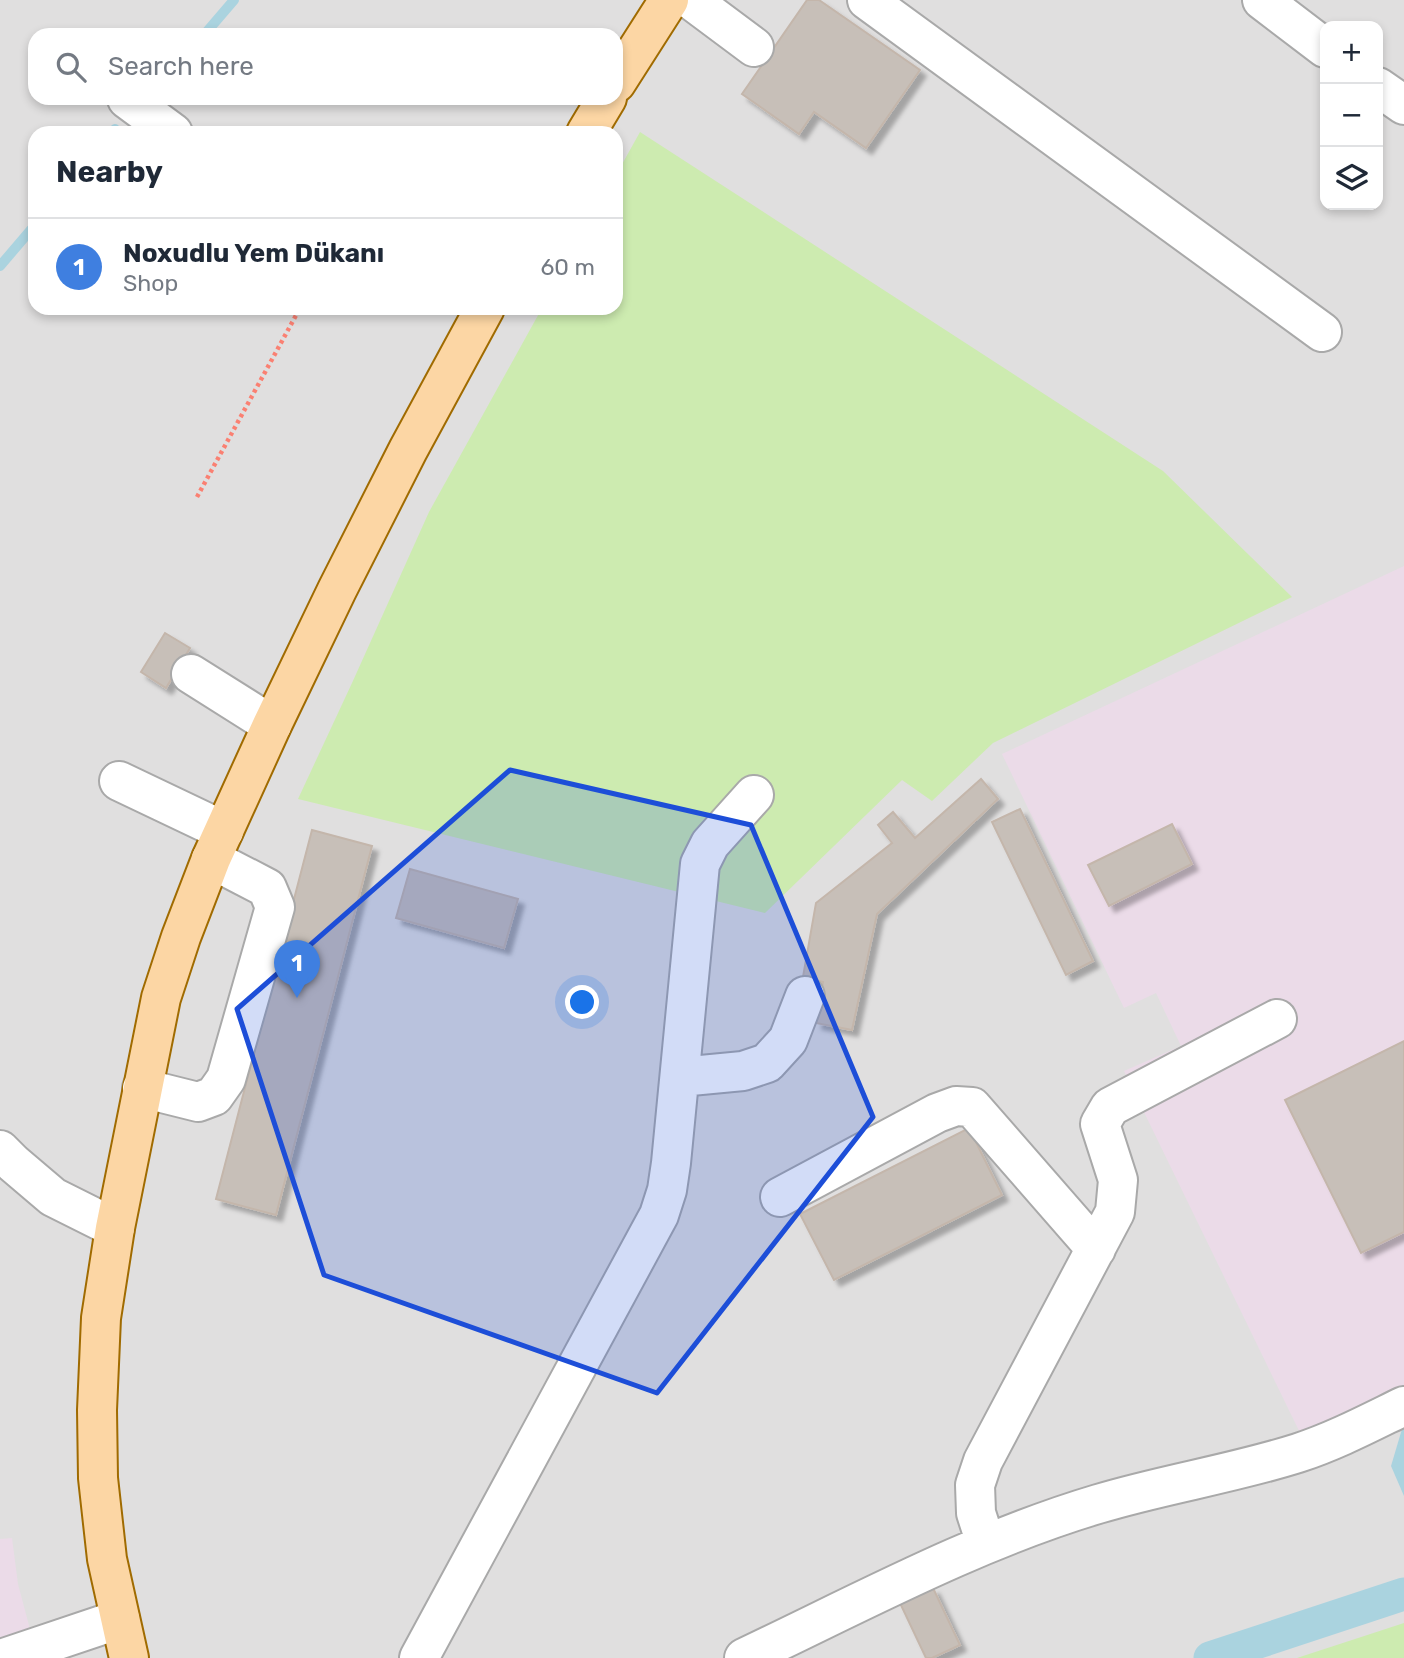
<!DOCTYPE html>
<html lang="en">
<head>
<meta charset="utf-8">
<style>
	:root { --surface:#fff; --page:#f2f2f3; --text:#1f2937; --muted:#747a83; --line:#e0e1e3; --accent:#d40000 }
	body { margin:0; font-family:Rubik,sans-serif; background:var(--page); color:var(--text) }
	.controls { position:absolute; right:21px; top:21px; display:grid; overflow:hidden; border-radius:14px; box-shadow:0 4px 10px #0003 }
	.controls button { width:63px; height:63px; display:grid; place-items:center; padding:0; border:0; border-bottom:2px solid var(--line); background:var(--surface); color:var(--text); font:35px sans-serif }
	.you { position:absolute; left:583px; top:1003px; width:24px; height:24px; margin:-18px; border:5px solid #fff; border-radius:50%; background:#1a73e8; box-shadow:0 0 0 10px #1a73e833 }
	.badge { display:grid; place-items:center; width:46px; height:46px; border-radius:50%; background:var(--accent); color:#fff; font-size:23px; font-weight:700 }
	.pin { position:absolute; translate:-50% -58px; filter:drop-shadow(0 2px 4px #0008) }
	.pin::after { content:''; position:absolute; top:37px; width:24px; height:21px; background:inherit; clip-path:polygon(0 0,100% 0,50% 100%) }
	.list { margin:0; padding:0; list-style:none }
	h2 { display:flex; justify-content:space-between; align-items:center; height:91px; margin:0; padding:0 28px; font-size:30px }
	h2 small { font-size:23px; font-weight:400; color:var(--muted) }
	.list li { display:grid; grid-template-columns:46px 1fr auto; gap:21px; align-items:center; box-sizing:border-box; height:98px; padding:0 28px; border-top:2px solid var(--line) }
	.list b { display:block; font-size:26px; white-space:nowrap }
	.list p { margin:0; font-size:23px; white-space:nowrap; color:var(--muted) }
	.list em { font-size:23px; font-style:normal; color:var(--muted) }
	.icon { flex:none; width:38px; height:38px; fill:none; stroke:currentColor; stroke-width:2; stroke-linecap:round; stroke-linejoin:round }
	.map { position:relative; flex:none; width:1404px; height:1658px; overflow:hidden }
	.search { position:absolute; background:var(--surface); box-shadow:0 4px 10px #0003; left:28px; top:28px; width:595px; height:77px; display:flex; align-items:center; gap:18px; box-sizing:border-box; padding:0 24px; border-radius:21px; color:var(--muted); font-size:26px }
	.panel { position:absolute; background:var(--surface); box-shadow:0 4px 10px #0003; left:28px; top:126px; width:595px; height:189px; border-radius:21px }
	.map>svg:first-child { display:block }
	.residential { fill:#e0dfdf; fill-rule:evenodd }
	.industrial { fill:#ebdbe8 }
	.grass { fill:#cdebb0 }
	.water { fill:#aad3df }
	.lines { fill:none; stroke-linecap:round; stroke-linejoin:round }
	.stream { stroke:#aad3df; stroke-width:10 }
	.canal { stroke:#aad3df; stroke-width:33 }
	.building { fill:#c7bfb8; stroke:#c4b6ab; stroke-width:2; filter:url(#shadow) }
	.minor-casing { stroke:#a9a9a9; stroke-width:42 }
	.major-casing { stroke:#a06b00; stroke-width:42 }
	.path { stroke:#fa8072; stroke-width:4.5; stroke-dasharray:3.5 3.5; stroke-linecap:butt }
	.minor { stroke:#fff; stroke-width:38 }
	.major { stroke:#fcd6a4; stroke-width:38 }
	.marked { fill:#1d4ed8; fill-opacity:0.2; stroke:#1d4ed8; stroke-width:5; stroke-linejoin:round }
</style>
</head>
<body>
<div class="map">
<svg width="1404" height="1658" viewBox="0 0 1404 1658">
	<defs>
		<filter id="shadow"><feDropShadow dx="6" dy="6" stdDeviation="2" flood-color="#0004"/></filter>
	</defs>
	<rect width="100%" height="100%" fill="#f2efe9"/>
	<path class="residential" d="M0 0H1404V1658H0ZM1325 26H1378V205H1325ZM35 35H616V98H35ZM35 133H616V308H35Z"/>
	<path class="industrial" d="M1404 566V1391L1303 1439 1124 1071 1181 1046 1156 993 1124 1008 1002 754Z
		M12 1538 18 1584 35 1648 0 1658V1539Z"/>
	<path class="grass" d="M640 132 1163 471 1292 597 993 743 932 801 902 780 765 913 298 799 352 683 429 512 542 308H616V175Z
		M1404 1623V1658H1297L1303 1656Z"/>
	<path class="water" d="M1404 1428V1496L1391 1466 1402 1429Z"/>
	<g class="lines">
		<path class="stream" d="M204 35 234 0
			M112 133 115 129
			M0 266 35 225"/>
		<path class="canal" d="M1210 1658 1404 1594"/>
	</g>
	<path class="building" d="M807 0H819L920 70 866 148 814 112 799 134 742 94Z
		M165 633 190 648 166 688 141 672Z
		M981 779 998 799 877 914 852 1030 816 1023 823 982 803 977 816 903 892 843 878 825 893 812 915 838Z
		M1020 809 1093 961 1066 975 992 822Z
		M1172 824 1192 864 1109 906 1088 865Z
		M312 830 372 846 276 1215 216 1199Z
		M410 869 518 899 504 948 396 918Z
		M1404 1041V1232L1361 1253 1285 1100Z
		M969 1128 1002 1195 834 1280 800 1214Z
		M933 1588 960 1645 932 1658H926L900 1603Z"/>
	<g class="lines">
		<g class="minor-casing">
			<path id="minor" d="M691 0 754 47
				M867 0 1322 332
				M1262 0 1325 48
				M1378 87 1404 105
				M127 99 173 133
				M191 674 272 725
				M119 781 224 831
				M680 1077 743 1071 767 1063 788 1040 805 996
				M142 1088 198 1102 214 1096 226 1079 275 907 267 888 211 859
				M0 1150 13 1163 53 1197 115 1228
				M780 1197 937 1113 956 1106 972 1107 1096 1249
				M986 1544 976 1513 975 1485 983 1461 1115 1212 1118 1180 1100 1124 1110 1107 1277 1019
				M4 1658 120 1619
				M419 1658 659 1215 667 1190 671 1163 700 864 710 844 754 795
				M744 1658C860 1603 974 1541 1098 1504 1164 1484 1232 1474 1298 1453 1335 1441 1369 1423 1404 1406"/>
		</g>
		<g class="major-casing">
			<path id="major" d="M616 83 669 0
				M586 133 607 98
				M129 1658 107 1559 98 1478 97 1410 101 1318 115 1228 161 998 181 937 211 859 272 725 337 590 408 450 485 308"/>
		</g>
		<path class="path" d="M197 497 300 308"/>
		<use href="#minor" class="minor"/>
		<use href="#major" class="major"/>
	</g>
	<path class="marked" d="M510 770 751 825 873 1117 657 1393 324 1275 237 1009Z"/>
</svg>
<div class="controls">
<button>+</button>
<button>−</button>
<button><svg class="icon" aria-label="layers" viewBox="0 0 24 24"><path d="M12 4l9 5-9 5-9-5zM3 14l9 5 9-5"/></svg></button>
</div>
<div class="you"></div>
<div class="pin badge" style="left:297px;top:998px;background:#3f7fe0">1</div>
<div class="search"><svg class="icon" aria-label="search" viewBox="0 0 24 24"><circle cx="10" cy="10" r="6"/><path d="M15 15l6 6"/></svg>Search here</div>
<section class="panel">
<h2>Nearby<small></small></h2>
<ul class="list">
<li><span class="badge" style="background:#3f7fe0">1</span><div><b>Noxudlu Yem Dükanı</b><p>Shop</p></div><em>60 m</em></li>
</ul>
</section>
</div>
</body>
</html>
